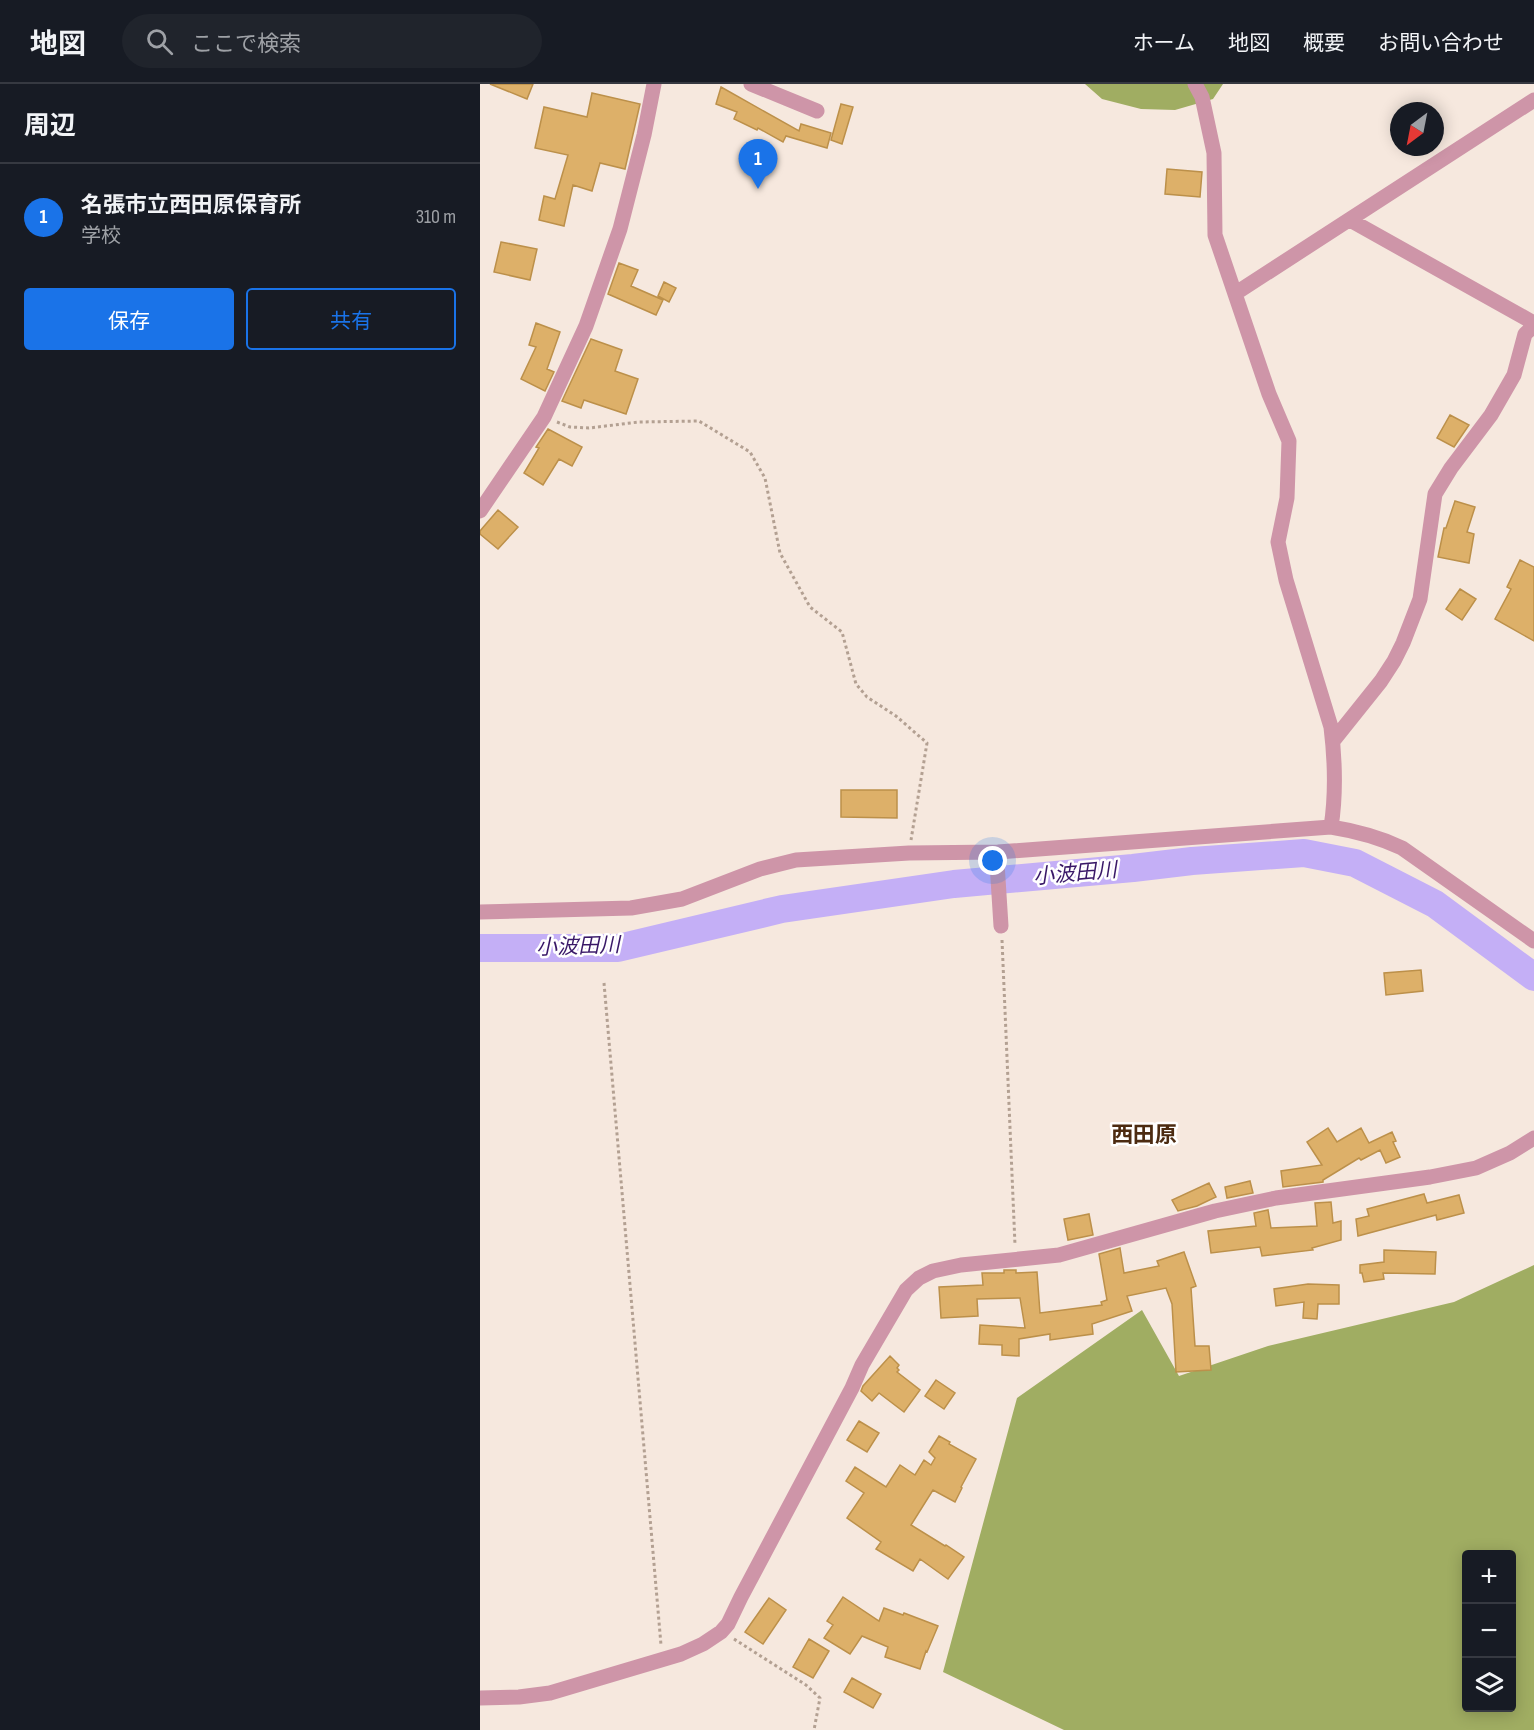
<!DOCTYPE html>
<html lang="ja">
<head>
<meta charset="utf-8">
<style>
	:root { --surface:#171b24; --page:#20242c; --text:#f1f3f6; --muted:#9ea1a6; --line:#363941; --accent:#1a73e8 }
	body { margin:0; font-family:"Sofia Sans Condensed","Noto Sans JP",sans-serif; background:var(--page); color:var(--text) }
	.controls { position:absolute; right:18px; bottom:18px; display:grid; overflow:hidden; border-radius:6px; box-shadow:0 3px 15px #0003 }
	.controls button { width:54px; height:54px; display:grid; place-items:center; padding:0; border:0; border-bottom:2px solid var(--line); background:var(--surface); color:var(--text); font:30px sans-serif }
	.compass { position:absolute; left:910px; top:18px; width:54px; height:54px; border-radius:50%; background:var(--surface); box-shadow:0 3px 15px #0003; rotate:212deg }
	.you { position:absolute; left:513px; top:777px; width:21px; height:21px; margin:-15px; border:4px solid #fff; border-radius:50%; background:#1a73e8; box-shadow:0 0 0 9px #1a73e833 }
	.badge { display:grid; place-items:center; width:39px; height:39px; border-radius:50%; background:var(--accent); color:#fff; font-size:20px; font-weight:700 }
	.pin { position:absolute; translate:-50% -50px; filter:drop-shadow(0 2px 3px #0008) }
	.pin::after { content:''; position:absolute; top:32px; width:21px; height:18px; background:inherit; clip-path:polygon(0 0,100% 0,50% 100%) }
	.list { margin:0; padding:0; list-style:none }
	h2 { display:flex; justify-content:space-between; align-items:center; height:78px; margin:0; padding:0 24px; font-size:26px }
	h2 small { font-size:20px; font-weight:400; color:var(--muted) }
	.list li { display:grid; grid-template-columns:39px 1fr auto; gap:18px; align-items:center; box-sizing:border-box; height:108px; padding:0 24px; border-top:2px solid var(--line) }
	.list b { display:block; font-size:22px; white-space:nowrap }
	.list p { margin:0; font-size:20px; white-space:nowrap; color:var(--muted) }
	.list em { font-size:20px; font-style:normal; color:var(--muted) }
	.actions { display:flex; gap:12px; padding:18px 24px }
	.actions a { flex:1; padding:14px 0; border:2px solid var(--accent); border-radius:6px; text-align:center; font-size:21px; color:var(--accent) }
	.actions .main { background:var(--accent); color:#fff }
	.icon { flex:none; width:33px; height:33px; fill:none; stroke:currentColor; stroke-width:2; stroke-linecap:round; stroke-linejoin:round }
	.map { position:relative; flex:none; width:1054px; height:1646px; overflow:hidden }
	header { display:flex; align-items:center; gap:36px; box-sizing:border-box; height:84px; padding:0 30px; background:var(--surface); border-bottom:2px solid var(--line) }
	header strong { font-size:28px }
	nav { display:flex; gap:33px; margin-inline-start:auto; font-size:21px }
	.search { width:420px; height:54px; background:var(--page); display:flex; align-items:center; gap:15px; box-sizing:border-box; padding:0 21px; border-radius:33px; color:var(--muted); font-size:22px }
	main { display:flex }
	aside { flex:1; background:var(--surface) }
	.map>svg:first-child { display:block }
	.forest { fill:#a0ad62; fill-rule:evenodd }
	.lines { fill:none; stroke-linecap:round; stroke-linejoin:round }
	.river { stroke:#c4aff6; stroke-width:28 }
	.building { fill:#ddb069; stroke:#bc904a; stroke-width:1.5 }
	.path { stroke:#b3a092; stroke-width:3; stroke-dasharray:3 3; stroke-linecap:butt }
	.minor { stroke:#ce95a8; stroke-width:15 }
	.labels { text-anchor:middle; stroke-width:5; stroke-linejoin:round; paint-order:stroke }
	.water-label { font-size:21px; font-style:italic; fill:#391868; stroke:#fff }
	.quarter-label { font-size:22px; font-weight:bold; fill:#4c2b11; stroke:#fff }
</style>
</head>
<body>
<header>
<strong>地図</strong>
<div class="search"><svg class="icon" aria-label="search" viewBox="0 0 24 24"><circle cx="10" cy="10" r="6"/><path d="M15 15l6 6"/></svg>ここで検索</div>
<nav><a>ホーム</a><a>地図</a><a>概要</a><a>お問い合わせ</a></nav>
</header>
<main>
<aside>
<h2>周辺<small></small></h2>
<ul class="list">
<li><span class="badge">1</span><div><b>名張市立西田原保育所</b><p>学校</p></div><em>310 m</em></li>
</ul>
<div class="actions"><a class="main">保存</a><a>共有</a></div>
</aside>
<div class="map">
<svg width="1054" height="1646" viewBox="0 0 1054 1646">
	<rect width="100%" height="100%" fill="#f6e8de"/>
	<path class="forest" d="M605 0H743L733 15 695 26 661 25 622 15Z
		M1054 1181V1646H584L463 1588 537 1314 662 1226 699 1292 788 1262 974 1218ZM986 1470H1032V1624H986Z"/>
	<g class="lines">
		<path class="river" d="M0 864H138L302 825 474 800 653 784 712 777 824 769 875 779 955 820 1054 893"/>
	</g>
	<path class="building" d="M10 0H53L47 15Z
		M241 3 319 47 321 40 351 49 347 64 306 52 303 58 278 44 277 46 254 35 257 28 236 20Z
		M112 9 160 20 145 85 120 79 112 107 93 101 84 142 59 136 64 112 75 115 88 71 55 64 64 23 107 33Z
		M361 20 373 23 362 60 351 56Z
		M687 85 722 88 720 113 685 110Z
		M21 158 57 165 50 196 14 188Z
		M139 179 158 186 151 202 183 216 176 231 128 210Z
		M184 198 196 204 189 218 178 212Z
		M56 239 80 248 67 285 74 288 65 307 41 295 56 263 49 261Z
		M111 255 142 266 135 287 158 295 146 330 104 316 101 324 82 317Z
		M970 331 989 341 974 363 957 354Z
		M68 345 102 363 92 382 79 375 63 401 44 389 59 364 56 363Z
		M975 417 995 423 987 448 994 450 989 479 958 473 964 444H966Z
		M18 426 38 443 18 465 0 450V447Z
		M1040 476 1054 483V557L1015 535 1031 505 1027 503Z
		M980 505 996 515 982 536 966 525Z
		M361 706H417V734L361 733Z
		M941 886 943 907 906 911 904 889Z
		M848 1044 857 1058 881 1044 889 1059 912 1048 916 1057 913 1058 920 1073 906 1079 900 1066 881 1076 879 1074 843 1096V1098L803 1103 801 1087 842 1081 827 1058Z
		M770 1097 773 1109 747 1114 745 1103Z
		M729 1099 736 1113 717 1122 698 1127 692 1116Z
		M944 1110 947 1119 979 1111 984 1129 957 1136 956 1131 878 1152 876 1135 889 1132 887 1125Z
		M851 1118 853 1139 861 1137V1156L832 1164 833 1166 782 1172 780 1163 731 1169 728 1147 776 1142 774 1129 788 1126 791 1144 837 1142 835 1119Z
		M609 1130 613 1151 588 1156 584 1135Z
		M640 1164 644 1189 679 1182 677 1177 704 1168 716 1202 711 1204 715 1262H729L731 1286 696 1288 692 1220 686 1204 647 1212 652 1227 612 1240 613 1250 570 1256V1250L539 1255V1272L522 1271V1261L499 1260 500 1241 545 1244 540 1214 497 1215 498 1232 461 1234 459 1203 503 1201 502 1189H524V1186H536V1189L557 1188 560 1229 622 1221 621 1218 627 1216 619 1170Z
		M904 1166 956 1168 955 1190 903 1189 904 1195 884 1198 882 1189H880V1181L904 1178Z
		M828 1200 859 1201V1220H838L837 1235 823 1234 824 1218 796 1222 794 1205Z
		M410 1272 419 1281 417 1284 419 1286 417 1288 440 1306 424 1328 399 1309 392 1317 381 1307 383 1302Z
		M456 1296 475 1309 464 1325 445 1312Z
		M379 1337 399 1349 387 1368 367 1356Z
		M459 1352 470 1358 469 1360 496 1375 481 1403 482 1404 475 1418 453 1406 431 1441 465 1462 466 1461 484 1473 468 1495 440 1475 433 1487 396 1465 401 1458 367 1434 384 1409 366 1397 375 1383 406 1403 420 1381 435 1391 444 1376 451 1381 455 1374 449 1368Z
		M363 1513 399 1537 404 1524 423 1531 424 1529 458 1542 447 1568 446 1567 440 1585 405 1573 408 1563 382 1552 370 1570 344 1554 353 1541 347 1537Z
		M289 1514 306 1526 283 1560 265 1548Z
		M329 1555 349 1567 333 1594 313 1583Z
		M372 1594 401 1610 393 1624 364 1608Z"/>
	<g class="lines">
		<path class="path" d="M77 338 90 343 109 344 159 338 219 337 270 368 285 394 300 469 330 523 362 548 376 600 387 613 416 632 447 659 431 756
			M522 856 535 1161
			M124 899 181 1561
			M254 1555 326 1601 340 1614 334 1646"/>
		<path class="minor" d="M271 0 337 27
			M715 0 722 13 734 69 735 151 789 310 809 357 807 414 798 458 806 496 851 643C855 676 856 711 851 743
			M870 136 1054 239
			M756 209 1054 16
			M0 427 64 333 106 242 140 145 164 51 174 0
			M853 657 901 597 914 577 923 559 940 515 955 410 971 384 1011 331 1034 291 1045 250 1054 242
			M518 768 517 779 521 842
			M0 828 151 824 202 815 280 785 316 776 429 769 518 768 851 743C876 747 899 753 922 764L1054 857
			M0 1614 39 1613 70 1609 201 1570 223 1560 241 1548 248 1540 261 1513 372 1304 382 1281 426 1206 439 1194 453 1187 481 1181 579 1171 735 1127 796 1114 950 1093 996 1084 1030 1069 1054 1054"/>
	</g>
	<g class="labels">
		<g class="water-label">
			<text transform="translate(595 789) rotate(-5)" y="7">小波田川</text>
			<text transform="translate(98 862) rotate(-2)" y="7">小波田川</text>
		</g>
		<g class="quarter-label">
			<text x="664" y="1058">西田原</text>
		</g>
	</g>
</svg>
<div class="controls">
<button>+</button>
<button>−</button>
<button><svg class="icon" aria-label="layers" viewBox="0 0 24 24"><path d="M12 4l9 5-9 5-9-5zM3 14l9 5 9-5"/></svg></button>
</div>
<svg class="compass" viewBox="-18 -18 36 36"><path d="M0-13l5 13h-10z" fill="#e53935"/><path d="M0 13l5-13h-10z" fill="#9ea1a6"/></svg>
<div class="you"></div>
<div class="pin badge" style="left:278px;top:105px">1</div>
</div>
</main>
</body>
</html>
